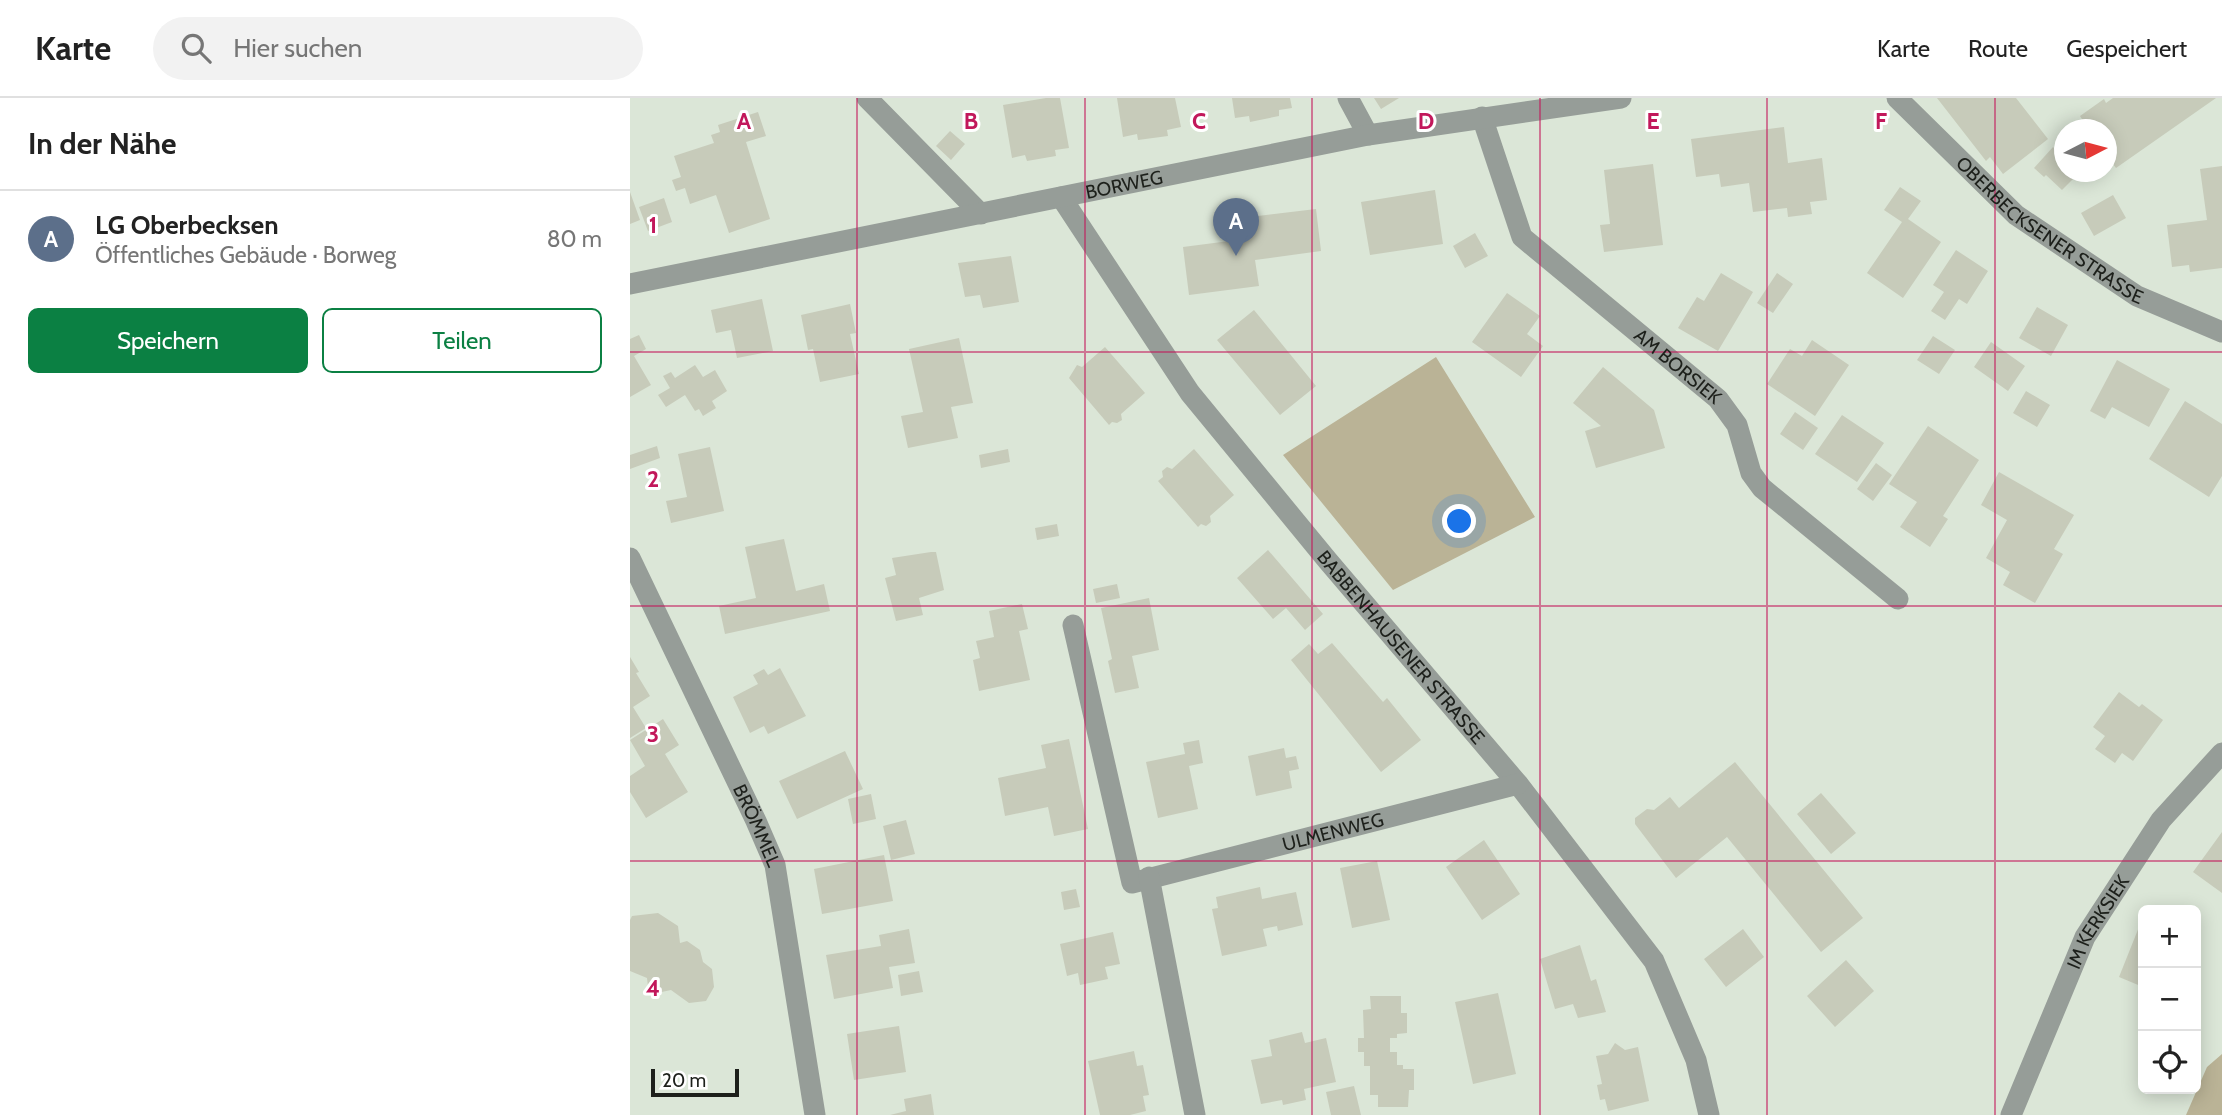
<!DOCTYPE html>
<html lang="de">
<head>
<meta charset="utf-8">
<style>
	:root { --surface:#fff; --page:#f2f2f2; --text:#222; --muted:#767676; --line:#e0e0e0; --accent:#0b8043 }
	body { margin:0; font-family:Cabin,sans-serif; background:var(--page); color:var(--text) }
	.controls { position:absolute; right:21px; bottom:21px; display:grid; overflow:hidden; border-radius:10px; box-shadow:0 4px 18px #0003 }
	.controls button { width:63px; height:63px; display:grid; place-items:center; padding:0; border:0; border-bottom:2px solid var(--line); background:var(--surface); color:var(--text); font:35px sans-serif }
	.compass { position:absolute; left:1424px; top:21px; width:63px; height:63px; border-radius:50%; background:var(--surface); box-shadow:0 4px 18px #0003; rotate:84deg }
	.scale { position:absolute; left:21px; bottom:18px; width:88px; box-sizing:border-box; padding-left:7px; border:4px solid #1d201b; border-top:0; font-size:19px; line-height:24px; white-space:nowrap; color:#1d201b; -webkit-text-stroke:5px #fff; paint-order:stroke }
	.you { position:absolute; left:830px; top:424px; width:24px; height:24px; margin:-18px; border:5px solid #fff; border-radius:50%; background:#1a73e8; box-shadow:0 0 0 10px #1a73e833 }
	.badge { display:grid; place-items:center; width:46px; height:46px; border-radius:50%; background:var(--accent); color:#fff; font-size:23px; font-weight:700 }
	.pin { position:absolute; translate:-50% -58px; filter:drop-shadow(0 2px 4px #0008) }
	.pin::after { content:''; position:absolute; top:37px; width:24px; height:21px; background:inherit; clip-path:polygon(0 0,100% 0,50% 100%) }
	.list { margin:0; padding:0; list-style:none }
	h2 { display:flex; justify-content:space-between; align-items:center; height:91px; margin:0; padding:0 28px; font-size:30px }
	h2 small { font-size:23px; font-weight:400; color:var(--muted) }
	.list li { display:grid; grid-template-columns:46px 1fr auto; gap:21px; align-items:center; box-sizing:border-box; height:98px; padding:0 28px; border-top:2px solid var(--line) }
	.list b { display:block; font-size:26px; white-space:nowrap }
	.list p { margin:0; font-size:23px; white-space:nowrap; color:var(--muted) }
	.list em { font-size:23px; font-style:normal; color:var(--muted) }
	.actions { display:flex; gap:14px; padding:21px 28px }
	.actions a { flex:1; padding:16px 0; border:2px solid var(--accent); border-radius:10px; text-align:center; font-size:24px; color:var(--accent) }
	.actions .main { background:var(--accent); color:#fff }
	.icon { flex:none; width:38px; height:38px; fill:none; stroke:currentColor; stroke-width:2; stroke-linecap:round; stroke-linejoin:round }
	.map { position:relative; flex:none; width:1592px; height:1017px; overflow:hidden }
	header { display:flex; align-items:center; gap:42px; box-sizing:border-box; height:98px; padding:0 35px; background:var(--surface); border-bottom:2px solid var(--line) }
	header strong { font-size:33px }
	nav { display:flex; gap:38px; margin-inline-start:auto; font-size:24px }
	.search { width:490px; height:63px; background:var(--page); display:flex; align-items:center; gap:18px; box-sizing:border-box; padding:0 24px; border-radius:38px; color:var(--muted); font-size:26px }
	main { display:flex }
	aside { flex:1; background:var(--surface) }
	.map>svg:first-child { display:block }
	.green { fill:#bab396 }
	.building { fill:#c7cbba }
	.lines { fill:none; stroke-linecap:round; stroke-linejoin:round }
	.minor { stroke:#969d98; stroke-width:21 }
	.grid { fill:none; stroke:#c2185b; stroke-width:2; stroke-opacity:0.55 }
	.labels { text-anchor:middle; stroke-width:6; stroke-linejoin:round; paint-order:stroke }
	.street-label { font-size:19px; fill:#1d201b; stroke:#fff }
	.grid-label { font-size:23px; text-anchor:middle; font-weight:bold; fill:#c2185b; stroke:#fff; stroke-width:6; stroke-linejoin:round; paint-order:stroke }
</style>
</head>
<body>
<header>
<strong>Karte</strong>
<div class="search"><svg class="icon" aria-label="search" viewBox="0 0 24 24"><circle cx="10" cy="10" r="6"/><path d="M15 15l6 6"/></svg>Hier suchen</div>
<nav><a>Karte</a><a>Route</a><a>Gespeichert</a></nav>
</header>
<main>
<aside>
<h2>In der Nähe<small></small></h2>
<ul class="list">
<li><span class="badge" style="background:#5c6f8a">A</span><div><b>LG Oberbecksen</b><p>Öffentliches Gebäude · Borweg</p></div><em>80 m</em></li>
</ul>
<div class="actions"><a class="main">Speichern</a><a>Teilen</a></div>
</aside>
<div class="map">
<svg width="1592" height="1017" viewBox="0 0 1592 1017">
	<rect width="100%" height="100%" fill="#dbe6d7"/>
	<path class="green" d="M806 259 905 419 763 492 653 357Z
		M1592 956V1017H1556L1577 969Z"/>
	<path class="building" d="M416 0H430L439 50 425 52 426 58 397 63 395 57 382 60 373 7Z
		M487 0H545L551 29 537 32 538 38 508 42 507 36 493 39Z
		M602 0H660L662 10 649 12V18L620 24 619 18 605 20Z
		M744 0H769L751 11Z
		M1307 0H1386L1418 41 1373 76 1360 59 1356 63Z
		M1483 0H1586L1486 70 1476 57V32H1459L1450 18 1474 1 1476 5Z
		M128 14 136 38 116 44 140 121 99 135 86 97 60 106 55 90 46 93 42 82 51 79 44 58 84 45 81 37 90 34 88 27Z
		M1154 29 1158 65 1192 60 1197 102 1180 104 1182 116 1158 119 1157 110 1123 114 1119 85 1091 89 1089 76 1066 79 1061 41Z
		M320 33 335 46 321 62 306 48Z
		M1423 49 1433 59 1434 58V74H1450L1432 92 1416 77 1414 79 1404 70Z
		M1023 66 1033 147 974 154 970 127 980 126 974 72Z
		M1592 68V170L1560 174 1559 167 1542 169 1537 127 1577 122 1570 71Z
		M1270 89 1291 103 1278 121 1311 144 1273 200 1237 175 1272 124 1254 112Z
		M805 92 813 146 740 157 731 104Z
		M0 94 10 122 0 126Z
		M1483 97 1496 120 1464 138 1451 115Z
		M34 100 42 124 18 133 9 109Z
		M686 111 691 153 625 162 629 188 559 197 553 149 607 142 604 121Z
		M845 135 858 158 835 170 823 148Z
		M1326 152 1358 173 1337 206 1329 201 1315 222 1301 213 1314 194 1303 187Z
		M381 158 389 204 353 210 350 197 335 199 328 165Z
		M1091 175 1123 194 1088 253 1048 230 1067 199 1074 203Z
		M1147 175 1163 186 1143 215 1127 205Z
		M877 195 910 218 897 236 913 248 891 279 842 244Z
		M132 201 143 253 107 260 101 232 86 235 81 212Z
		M220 206 226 235 220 236 229 276 190 284 183 251 178 252 171 217Z
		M1407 209 1438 227 1421 258 1389 240Z
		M624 212 686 288 650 317 587 242Z
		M9 237 16 251 4 258 21 287 0 299V241Z
		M1303 238 1325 252 1309 276 1287 262Z
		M329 240 343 305 321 309 328 340 278 350 271 318 293 314 279 251Z
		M1182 242 1219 267 1185 318 1137 286 1160 251 1172 258Z
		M1361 244 1395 268 1378 293 1344 269Z
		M475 249 515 295 491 316 492 322 487 325 482 324 479 327 439 280 447 267 452 269Z
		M1487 262 1540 291 1519 329 1482 309 1475 321 1460 313Z
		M65 267 73 279 85 272 97 293 82 303 86 310 73 318 69 311 65 313 55 297 36 309 28 297 40 290 33 278 41 274 45 280Z
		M973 269 1024 312 1035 350 966 370 955 333 971 328 943 305Z
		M1396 293 1420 307 1407 329 1383 315Z
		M1555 303 1592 326V378L1579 399 1519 361Z
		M1165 314 1188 330 1173 352 1150 336Z
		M1212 317 1254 345 1227 384 1185 356Z
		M1298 328 1349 362 1313 418 1318 421 1300 449 1270 429 1287 404 1259 386Z
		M27 348 30 360 0 371V357Z
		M80 349 94 413 41 425 36 403 57 399 48 356Z
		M378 351 380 364 351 370 349 357Z
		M564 351 604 397 580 418 581 424 576 428 571 426 568 429 528 383 533 379 532 373 537 369 542 371Z
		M1246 365 1262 377 1243 403 1227 391Z
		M1369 374 1444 417 1424 451 1433 456 1405 505 1373 487 1380 474 1356 460 1377 422 1351 407Z
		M427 426 429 438 407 442 405 430Z
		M154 441 166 493 194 486 200 513 95 536 89 508 126 500 115 449Z
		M638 452 693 516 675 532 656 510 643 521 607 480Z
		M301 454H306L314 492 289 500 293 517 266 523 255 480 266 477 262 460Z
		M487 486 490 500 466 505 463 491Z
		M519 500 529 552 502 558 509 590 485 595 478 563 482 561 471 510Z
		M392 506 398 531 389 533 400 582 349 593 343 562 350 560 346 543 364 539 359 513Z
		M702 545 753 604 757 600 791 642 751 674 661 562 679 546 688 556Z
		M0 559 9 574 6 575 20 598 3 609 16 630 0 640Z
		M150 570 176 618 138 636 134 628 120 635 103 599 128 586 123 577 134 571 138 577Z
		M1489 594 1509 609 1512 606 1533 622 1503 663 1492 655 1485 665 1465 651 1475 638 1463 629Z
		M33 621 49 647 35 656 58 694 16 720 0 694V678L15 668 0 642Z
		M439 641 458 731 424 738 418 709 375 718 368 680 416 670 411 647Z
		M569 642 573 665 559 668 568 711 528 720 516 664 555 656 553 645Z
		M654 650 656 660 666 658 669 671 659 673 662 690 626 698 618 658Z
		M215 653 233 691 167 721 149 683Z
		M1105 664 1233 820 1191 854 1097 739 1046 780 1005 726V720L1017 711 1024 712 1040 699 1049 710Z
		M1191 695 1226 735 1201 756 1167 716Z
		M241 696 246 721 223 726 218 701Z
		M276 722 285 756 261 762 253 728Z
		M1592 734V795L1563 774Z
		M854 742 890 796 852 822 816 769Z
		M254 757 263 803 192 816 184 771Z
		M747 763 760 822 722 830 710 770Z
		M630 789 632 801 666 794 673 827 648 833 647 828 633 831 637 848 592 858 582 811 588 810 586 799Z
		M446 791 450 809 434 812 431 794Z
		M28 815 48 828 50 845 57 843 70 852 73 864 82 871 84 889 76 903 59 905 41 892 27 895 18 889 17 880 0 873V822L2 818Z
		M1513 819V889L1489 879Z
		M279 831 285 865 259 869 263 890 204 901 196 857 251 848 249 837Z
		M1113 831 1134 859 1096 889 1074 861Z
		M483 834 490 866 475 869 478 881 450 887 448 875 437 878 430 846Z
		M950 847 961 883 966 881 976 914 948 920 943 906 925 911 910 861Z
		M1216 862 1244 893 1205 929 1177 898Z
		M289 873 293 894 271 898 268 877Z
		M868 895 886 976 843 986 825 904Z
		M740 898H771V915H777V935L767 936V940H760V954H767V967H773V971H784V992H779L778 1009H748V997H740V968H734V954H728V940H734L733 912 741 911Z
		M269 928 276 974 224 982 217 936Z
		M672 934 675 945 696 940 706 984 674 991 676 1002 653 1007 652 1002 631 1006 621 962 642 958 639 942Z
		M985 945 995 952 1008 949 1019 1003 978 1013 975 1001 970 1002 967 987 972 986 966 958 978 956Z
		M504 953 507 968 513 967 519 997 513 998 516 1013 500 1017H470L458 963Z
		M724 988 731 1017H701L696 994Z
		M301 996 304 1017H260L276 1013 274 1001Z"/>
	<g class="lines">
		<g class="minor">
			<path d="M237 0 351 116"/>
			<path d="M718 0 738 37"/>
			<path id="s1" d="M1267 0 1386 117 1507 198 1592 234"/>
			<path id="s2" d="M852 19 892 139 1088 301 1107 327 1121 375 1132 390 1268 501"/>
			<path id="s3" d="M431 99 560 295 698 463 888 686 1024 863 1066 962 1079 1017"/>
			<path id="s4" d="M0 186 738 37 991 0"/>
			<path id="s5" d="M0 460 126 723 145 767 185 1017"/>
			<path id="s6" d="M443 527 502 785 888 686"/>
			<path d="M519 779 565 1017"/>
			<path id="s7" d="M1381 1017 1455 839 1531 722 1592 655"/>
		</g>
	</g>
	<path class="grid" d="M227 0V1017M455 0V1017M682 0V1017M910 0V1017M1137 0V1017M1365 0V1017M0 254H1592M0 508H1592M0 763H1592"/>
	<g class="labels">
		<g class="street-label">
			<text dy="7" stroke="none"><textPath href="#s4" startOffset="504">BORWEG</textPath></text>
			<text dy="7" stroke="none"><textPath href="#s1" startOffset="203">OBERBECKSENER STRASSE</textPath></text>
			<text dy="7" stroke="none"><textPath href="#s2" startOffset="329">AM BORSIEK</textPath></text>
			<text dy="7" stroke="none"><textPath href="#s3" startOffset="565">BABBENHAUSENER STRASSE</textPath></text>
			<text dy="7" stroke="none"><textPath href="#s5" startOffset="296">BRÖMMEL</textPath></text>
			<text dy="7" stroke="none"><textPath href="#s6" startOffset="472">ULMENWEG</textPath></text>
			<text dy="7" stroke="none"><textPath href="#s7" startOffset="212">IM KERKSIEK</textPath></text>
		</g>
	</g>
	<g class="grid-label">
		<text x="114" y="31">A</text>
		<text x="341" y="31">B</text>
		<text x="569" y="31">C</text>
		<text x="796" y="31">D</text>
		<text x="1023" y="31">E</text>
		<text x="1251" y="31">F</text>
		<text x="23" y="135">1</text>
		<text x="23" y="389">2</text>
		<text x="23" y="644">3</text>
		<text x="23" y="898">4</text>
	</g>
</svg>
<div class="controls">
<button>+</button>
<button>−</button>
<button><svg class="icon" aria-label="locate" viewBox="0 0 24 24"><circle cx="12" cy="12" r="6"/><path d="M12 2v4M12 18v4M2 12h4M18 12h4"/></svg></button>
</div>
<svg class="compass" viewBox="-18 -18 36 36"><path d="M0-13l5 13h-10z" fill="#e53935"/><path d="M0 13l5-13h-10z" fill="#767676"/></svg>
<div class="scale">20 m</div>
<div class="you"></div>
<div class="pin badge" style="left:606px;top:158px;background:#5c6f8a">A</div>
</div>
</main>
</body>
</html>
